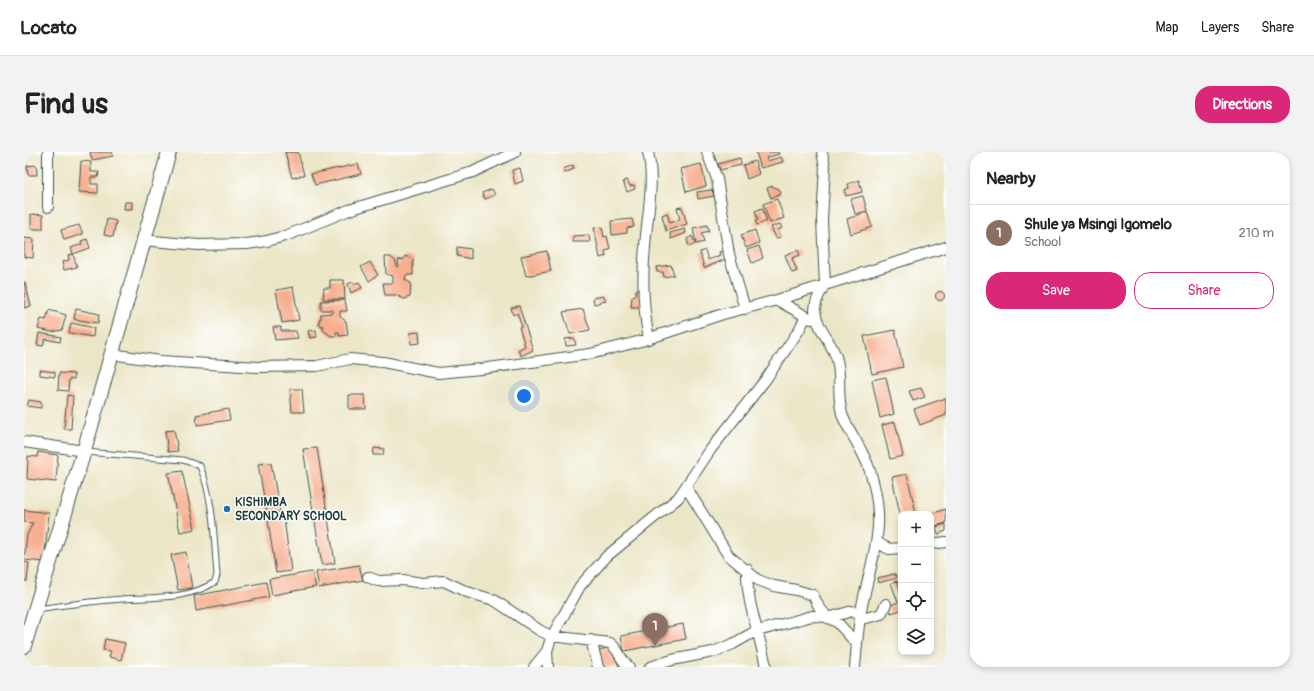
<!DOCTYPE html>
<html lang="en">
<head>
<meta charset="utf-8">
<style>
	:root { --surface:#fff; --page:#f2f2f2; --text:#222; --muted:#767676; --line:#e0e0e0; --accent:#db2777 }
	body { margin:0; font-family:Pangolin,sans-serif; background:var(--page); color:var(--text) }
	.controls { position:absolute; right:12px; bottom:12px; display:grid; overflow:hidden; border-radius:8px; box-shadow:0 2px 6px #0003 }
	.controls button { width:36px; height:36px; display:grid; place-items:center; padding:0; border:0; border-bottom:1px solid var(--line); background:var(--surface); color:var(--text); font:20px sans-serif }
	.you { position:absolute; left:500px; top:244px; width:14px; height:14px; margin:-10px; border:3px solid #fff; border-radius:50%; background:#1a73e8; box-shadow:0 0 0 6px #1a73e833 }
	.badge { display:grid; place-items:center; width:26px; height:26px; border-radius:50%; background:var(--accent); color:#fff; font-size:13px; font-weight:700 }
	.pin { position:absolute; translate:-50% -33px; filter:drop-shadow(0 1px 2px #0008) }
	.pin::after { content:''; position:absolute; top:21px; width:14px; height:12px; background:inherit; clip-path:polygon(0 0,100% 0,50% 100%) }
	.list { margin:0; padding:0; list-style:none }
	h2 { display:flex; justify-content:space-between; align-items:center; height:52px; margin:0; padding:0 16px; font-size:17px }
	h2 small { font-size:13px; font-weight:400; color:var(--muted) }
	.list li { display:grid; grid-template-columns:26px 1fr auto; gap:12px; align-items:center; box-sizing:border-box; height:56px; padding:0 16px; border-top:1px solid var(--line) }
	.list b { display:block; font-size:15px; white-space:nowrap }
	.list p { margin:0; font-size:13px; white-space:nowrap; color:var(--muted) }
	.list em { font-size:13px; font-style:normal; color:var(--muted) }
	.actions { display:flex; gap:8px; padding:12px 16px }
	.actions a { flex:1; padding:9px 0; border:1px solid var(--accent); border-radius:16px; text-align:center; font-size:14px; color:var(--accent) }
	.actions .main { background:var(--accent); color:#fff }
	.icon { flex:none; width:22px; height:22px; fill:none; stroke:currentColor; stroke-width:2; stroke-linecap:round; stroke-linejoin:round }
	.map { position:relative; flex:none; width:922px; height:515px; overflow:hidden; border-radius:16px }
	header { display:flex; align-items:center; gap:24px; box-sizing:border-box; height:56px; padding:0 20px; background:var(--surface); border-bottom:1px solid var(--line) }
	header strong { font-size:19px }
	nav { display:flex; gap:22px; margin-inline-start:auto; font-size:14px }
	.intro { display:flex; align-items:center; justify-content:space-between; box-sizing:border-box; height:96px; padding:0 24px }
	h1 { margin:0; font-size:28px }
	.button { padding:10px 18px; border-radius:16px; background:var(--accent); color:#fff; font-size:14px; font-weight:700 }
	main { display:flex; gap:24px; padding:0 24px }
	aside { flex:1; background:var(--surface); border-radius:16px; box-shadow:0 2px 6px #0003 }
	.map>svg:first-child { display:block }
	.building { fill:#f7ae8e }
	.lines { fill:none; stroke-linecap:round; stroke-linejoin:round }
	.lane-casing { stroke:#3e564a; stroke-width:7 }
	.street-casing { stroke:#3e564a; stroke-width:12 }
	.secondary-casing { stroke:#3e564a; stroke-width:16 }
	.lane { stroke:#fff; stroke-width:5 }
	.street { stroke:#fff; stroke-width:10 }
	.secondary { stroke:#fff; stroke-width:14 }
	.poi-dot { fill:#1f6fb2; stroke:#fff; stroke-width:1.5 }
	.labels { text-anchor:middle; stroke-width:3; stroke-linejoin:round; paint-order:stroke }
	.poi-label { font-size:12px; font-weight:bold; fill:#1f3d34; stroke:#fff; text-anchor:start }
</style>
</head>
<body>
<header>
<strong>Locato</strong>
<nav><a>Map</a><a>Layers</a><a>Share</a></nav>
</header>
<div class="intro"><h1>Find us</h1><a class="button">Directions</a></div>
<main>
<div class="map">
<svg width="922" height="515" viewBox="0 0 922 515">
	<rect width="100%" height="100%" fill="#fff"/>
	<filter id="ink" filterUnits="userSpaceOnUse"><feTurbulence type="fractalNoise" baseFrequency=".025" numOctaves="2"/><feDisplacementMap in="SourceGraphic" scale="8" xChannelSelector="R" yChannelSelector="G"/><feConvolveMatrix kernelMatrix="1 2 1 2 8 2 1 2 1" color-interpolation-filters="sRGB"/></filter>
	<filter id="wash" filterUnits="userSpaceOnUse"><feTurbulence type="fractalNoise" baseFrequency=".012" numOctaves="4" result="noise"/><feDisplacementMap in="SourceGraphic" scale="16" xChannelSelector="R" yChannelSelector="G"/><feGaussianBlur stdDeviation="0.9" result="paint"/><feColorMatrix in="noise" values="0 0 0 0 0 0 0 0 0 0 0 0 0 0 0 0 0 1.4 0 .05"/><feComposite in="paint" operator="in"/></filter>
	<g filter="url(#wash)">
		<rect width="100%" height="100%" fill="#ece6c8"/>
		<g id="blocks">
			<path class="building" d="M66 0H88L89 4 68 8Z
				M261 0H274L280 23 268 26Z
				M732 0H754L755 2 742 6 743 9 757 5 759 10 737 16Z
				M716 6 717 13 696 18 694 12Z
				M57 9 67 10V20H75L74 25H67V32H74V41L55 40Z
				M731 9 735 22 723 27 719 13Z
				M334 12 337 22 291 33 287 22Z
				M677 12 682 34 662 40 657 17Z
				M12 13 13 23H4L3 14Z
				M549 13 550 17 540 21 539 17Z
				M496 16 499 29 491 32 488 18Z
				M603 28 606 34 610 33 611 37 603 40 599 29Z
				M835 28 838 40 822 44 820 38 825 36 824 32Z
				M748 34 755 37 757 42 747 46 743 36Z
				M468 37 471 43 461 47 458 41Z
				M688 38 690 44 674 47 673 40Z
				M839 44 843 59 831 62 827 47Z
				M753 47 760 66 746 71 739 52Z
				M101 50H108V57H100Z
				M658 55 663 72 642 79 638 63 643 61 646 71 656 67 653 56Z
				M738 56 743 69 733 73 731 69 734 68 731 59Z
				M843 60 848 75 827 82 823 67Z
				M7 62 19 63V77H7Z
				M83 67 92 69 89 85 80 83Z
				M608 67 610 75 603 76V81L588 83 587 69Z
				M756 72 758 76 754 78 757 85 752 86 747 75Z
				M55 73 59 82 40 88 37 78Z
				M683 73 685 79 677 81 680 90 672 92 669 76Z
				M578 75 580 85 583 84 586 97 581 99 582 104 576 106 570 76Z
				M661 77 662 81 647 87 646 81Z
				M731 78 735 91 722 96 717 83Z
				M565 83 566 90H549V84Z
				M668 84 671 92 665 95 663 87Z
				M0 86 10 87 9 106 0 105Z
				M63 87 66 96 49 102 47 96 58 92 57 89Z
				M735 94 739 106 728 111 723 98Z
				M433 95 447 97V107L433 104Z
				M681 98 684 108 696 103 695 100 699 99 702 107 680 116 676 100Z
				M774 98 776 103 768 106 773 119 768 121 761 103Z
				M523 99 527 119 502 124 497 104Z
				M49 102 53 115 40 118 38 110 45 108 44 103Z
				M381 104 389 107V123H382L381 128 387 131 386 145 380 147 372 143H361L359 131H369V124L362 122 361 105H367L372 110 373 115 375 114 374 108 380 107Z
				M346 110 354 123 345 129 337 115Z
				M647 113 650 123 640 125 639 120H633L632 115Z
				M306 128H320L321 147H299L300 136H306Z
				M0 130H1L7 154 0 156Z
				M329 130 330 132 335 130 338 136 327 141 324 132Z
				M269 135 275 168 258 171 252 138Z
				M612 138 617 139V155H607L608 145 611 144Z
				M911.5 144a4.5 4.5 0 1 1 9 0a4.5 4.5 0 1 1-9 0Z
				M580 144 582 149 570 152 569 146Z
				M321 148 323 159H316V165L322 169 324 183 315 184V180H312V184H307L299 178V174L295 173V167H297V162L309 161V158H297V149Z
				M495 154 509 198 497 204 494 198 501 194 495 175H498L493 161 489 163 487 156Z
				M52 157 75 162 74 171 50 167Z
				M559 157 566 178 546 182 539 160Z
				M25 158 42 163 38 178 28 180 14 177 17 167 22 168Z
				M47 171 70 176 69 185 45 181Z
				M249 175H257V179H272L274 186 251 188Z
				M292 178 293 185 286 186 284 179Z
				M871 178 879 215 848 222 840 184Z
				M395 180 396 191 387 192 386 181Z
				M15 181 37 185 36 190 21 187 19 194 13 193Z
				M550 186 552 193 542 194 541 187Z
				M16 218 31 220V225L16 223Z
				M35 221 50 222V227H45L44 239 34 238Z
				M862 225 870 262 856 266 848 228Z
				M897 236 901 245 889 249 885 239Z
				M266 237H278L280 260H268Z
				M43 243 49 244 47 277H40Z
				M325 243H341L342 257H325Z
				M922 246V263L896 273 890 257Z
				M5 248 17 250V256L3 254Z
				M204 257 206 268 173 273 172 263Z
				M871 270 879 304 866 307 858 273Z
				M150 278 154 299 144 300 141 279Z
				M293 296 311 411 298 413 279 297Z
				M350 296 360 297 359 303H349Z
				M14 300 34 303 32 330 3 327 4 304 13 305Z
				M247 311 256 360 243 362 234 312Z
				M158 319 171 377 156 380 144 321Z
				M883 322 892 362H876L868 325Z
				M922 357V371L907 375V362Z
				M0 358 25 361 20 410 0 408 3 383 9 371 0 370Z
				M260 367 267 419 252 421 244 369Z
				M922 372V379L914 382 912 375Z
				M162 400 168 436 154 438 147 403Z
				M0 410 5 411 3 429H0Z
				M335 413 339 428 295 436 292 420Z
				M288 420 292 435 248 443 245 427Z
				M871 422 873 426 854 431 853 426Z
				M873 429 877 438V458L867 461 865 454 874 450 867 431Z
				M242 430 245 445 172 459 170 444Z
				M659 472 662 487 600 499 597 484Z
				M81 487 101 491 97 508 85 505 87 499 79 498Z
				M588 494 595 515H579L574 499Z"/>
		</g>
	</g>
	<g filter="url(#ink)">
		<use href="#blocks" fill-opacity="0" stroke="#3e564a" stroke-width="1"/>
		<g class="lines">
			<g class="lane-casing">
				<path id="lane" d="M12 457C37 454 61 450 86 448 121 444 160 450 191 430L193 423C190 388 190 348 176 314L159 308 61 300"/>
			</g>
			<g class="street-casing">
				<path id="street" d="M24 0V55
					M624 0C631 30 623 64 621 95 618 126 619 157 625 187
					M683 0 693 27 705 102 721 157
					M798 0 801 15 798 68 801 133C796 140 791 150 791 158 792 176 809 191 813 208 818 227 812 246 819 265 827 283 840 299 846 319 863 372 850 398 839 449 834 471 833 493 831 515
					M118 88 174 93 223 92 243 89 264 83 325 58 449 20 491 0
					M753 148 787 167
					M86 202 137 209 234 215 293 214 326 207 359 210 414 221 457 217 566 202 617 189 699 162 753 148 922 95
					M0 290 60 299
					M662 335 704 403 734 428 750 434 772 438 789 443 795 455 804 466 828 459 842 466 857 462 862 452
					M854 391 865 397 877 396
					M907 392 922 390
					M723 417C722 451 736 482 742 515
					M344 425 354 429 379 428 399 431 420 429 443 440 470 448 515 478 527 484 586 491C595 497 596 508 605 515
					M567 488 574 515
					M510 515 523 499
					M524 515 523 499 527 486 556 434 583 404 654 346 687 297 742 227 775 178 782 164
					M626 515 648 508 689 500 709 492 730 480 788 464 802 465 813 470 833 492"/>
			</g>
			<g class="secondary-casing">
				<path id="secondary" d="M0 494 60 299 145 0"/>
			</g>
			<use href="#lane" class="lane"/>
			<use href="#street" class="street"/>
			<use href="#secondary" class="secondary"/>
		</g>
	</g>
	<circle class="poi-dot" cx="203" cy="357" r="4"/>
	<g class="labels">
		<g class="poi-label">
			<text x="211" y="354">KISHIMBA<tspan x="211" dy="14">SECONDARY SCHOOL</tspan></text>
		</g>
	</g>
</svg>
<div class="controls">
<button>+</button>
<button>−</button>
<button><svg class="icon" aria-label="locate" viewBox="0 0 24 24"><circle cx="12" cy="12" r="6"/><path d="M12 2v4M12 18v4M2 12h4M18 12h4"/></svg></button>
<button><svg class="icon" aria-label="layers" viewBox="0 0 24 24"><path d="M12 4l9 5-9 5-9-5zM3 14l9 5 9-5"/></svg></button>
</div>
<div class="you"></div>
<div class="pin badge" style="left:631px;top:494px;background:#8d6e63">1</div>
</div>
<aside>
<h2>Nearby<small></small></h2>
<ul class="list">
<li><span class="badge" style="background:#8d6e63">1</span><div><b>Shule ya Msingi Igomelo</b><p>School</p></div><em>210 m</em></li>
</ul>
<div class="actions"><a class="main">Save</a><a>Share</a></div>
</aside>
</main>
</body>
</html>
